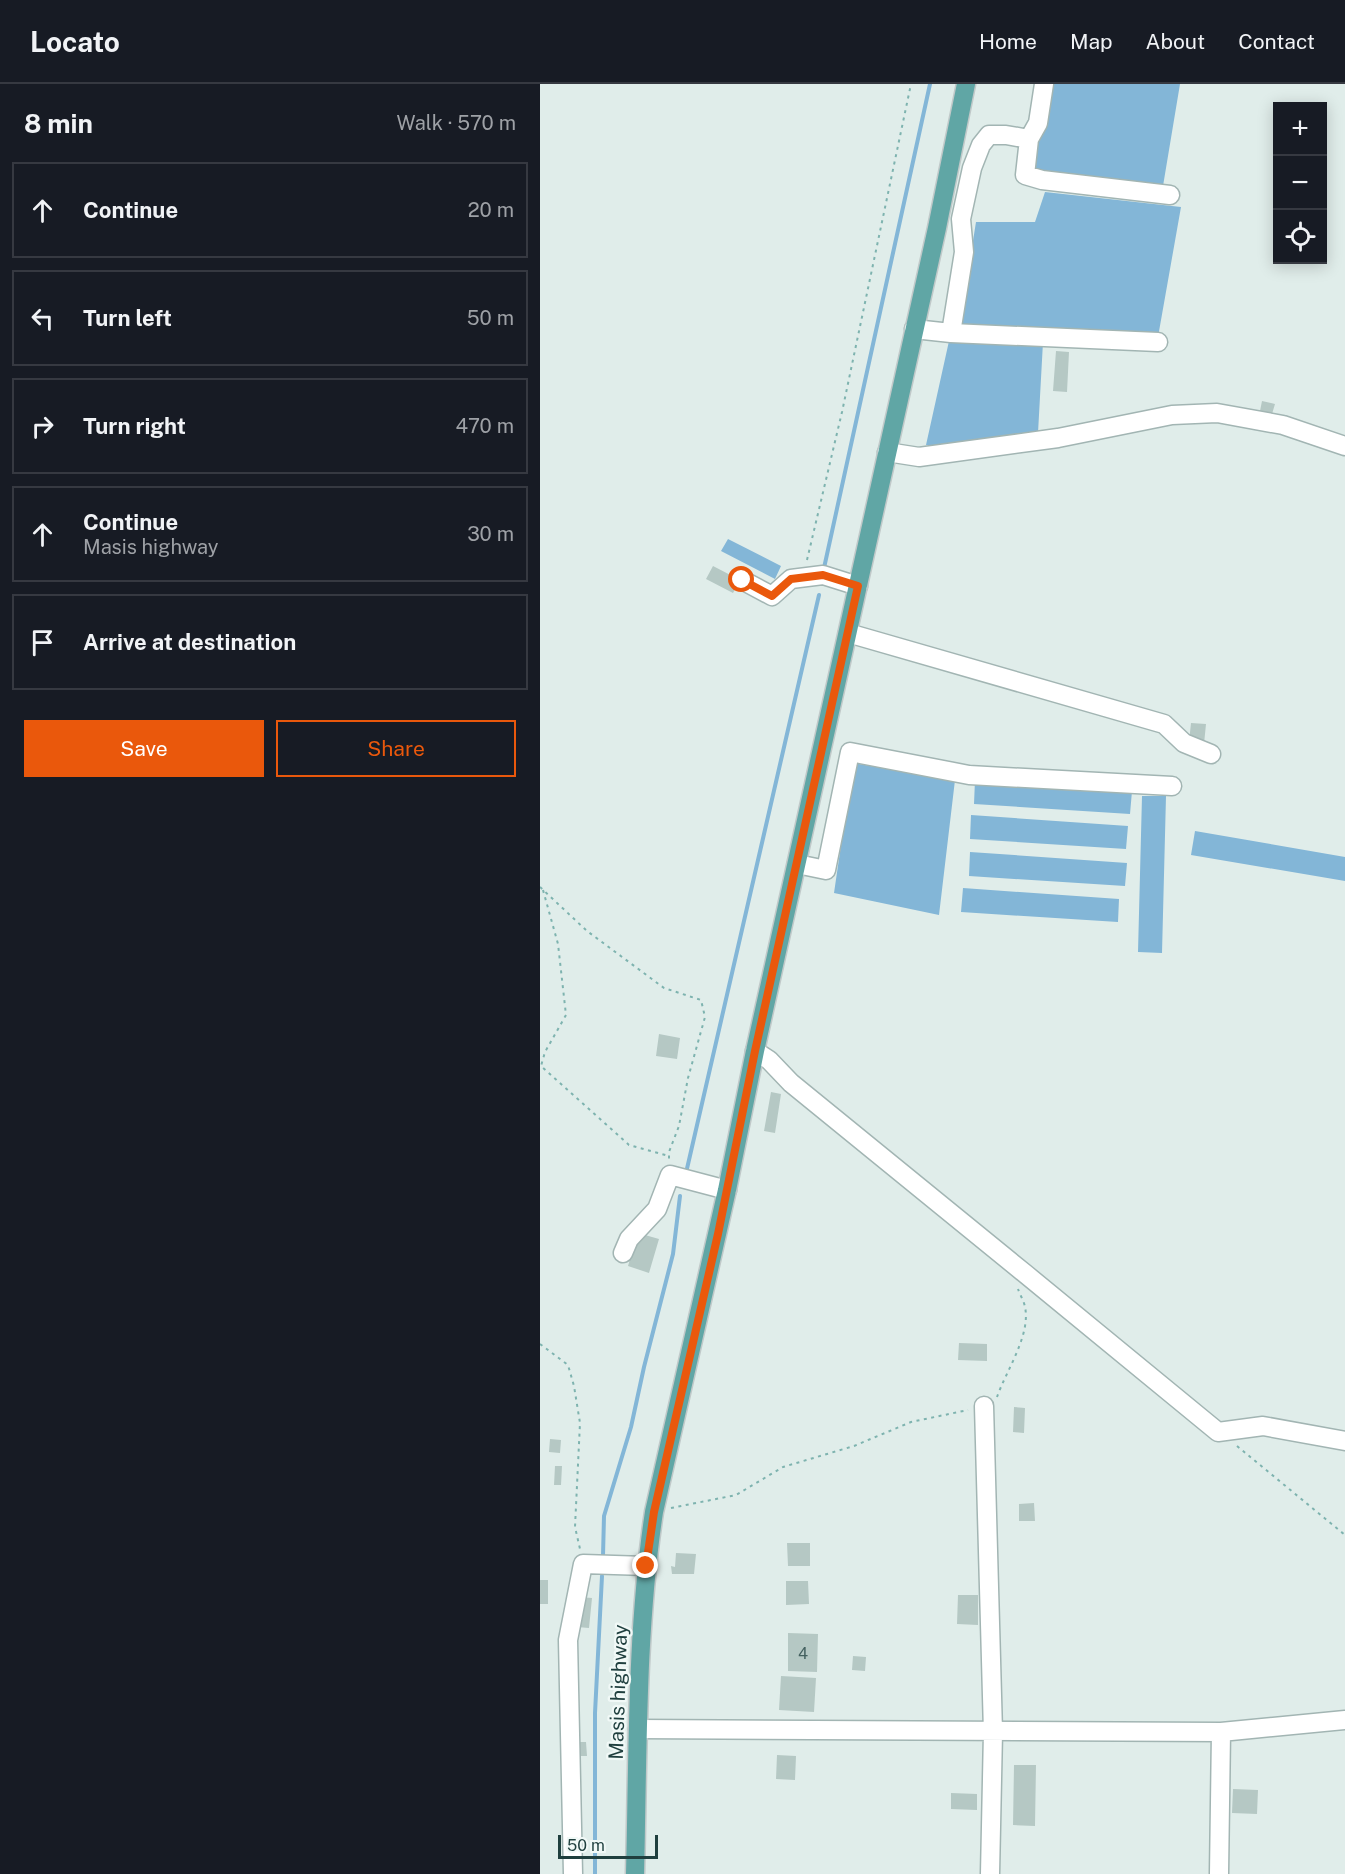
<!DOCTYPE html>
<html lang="en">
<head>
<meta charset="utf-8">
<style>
	:root { --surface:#171b24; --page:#242831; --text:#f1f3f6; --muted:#9ea1a6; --line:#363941; --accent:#ea580c }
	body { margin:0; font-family:"Public Sans",sans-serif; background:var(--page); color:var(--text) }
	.controls { position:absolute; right:18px; top:18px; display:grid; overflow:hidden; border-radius:0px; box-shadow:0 3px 15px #0003 }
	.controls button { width:54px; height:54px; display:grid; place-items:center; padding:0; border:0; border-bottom:2px solid var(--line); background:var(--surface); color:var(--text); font:30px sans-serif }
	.scale { position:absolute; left:18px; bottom:15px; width:100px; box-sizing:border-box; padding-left:6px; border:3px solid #1f3f3e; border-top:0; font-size:16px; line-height:21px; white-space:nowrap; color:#1f3f3e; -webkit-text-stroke:4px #f1f9f7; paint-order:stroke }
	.stop { position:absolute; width:18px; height:18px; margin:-14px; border:4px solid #ea580c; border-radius:50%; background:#fff }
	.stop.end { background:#ea580c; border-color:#fff; box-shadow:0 2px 6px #0008 }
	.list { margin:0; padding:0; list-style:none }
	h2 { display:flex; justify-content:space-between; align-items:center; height:78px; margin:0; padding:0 24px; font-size:26px }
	h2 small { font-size:20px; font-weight:400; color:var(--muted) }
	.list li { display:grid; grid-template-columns:39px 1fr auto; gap:18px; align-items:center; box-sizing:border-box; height:96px; margin:0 12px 12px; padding:0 12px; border:2px solid var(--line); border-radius:0px }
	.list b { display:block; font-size:22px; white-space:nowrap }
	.list p { margin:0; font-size:20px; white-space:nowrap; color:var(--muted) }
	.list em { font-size:20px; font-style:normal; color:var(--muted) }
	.actions { display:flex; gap:12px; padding:18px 24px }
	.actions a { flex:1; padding:14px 0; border:2px solid var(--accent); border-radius:0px; text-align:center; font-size:21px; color:var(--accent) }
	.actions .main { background:var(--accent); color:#fff }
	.icon { flex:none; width:33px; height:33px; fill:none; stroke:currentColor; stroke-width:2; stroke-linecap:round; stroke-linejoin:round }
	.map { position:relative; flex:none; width:805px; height:1790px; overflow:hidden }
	header { display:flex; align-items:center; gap:36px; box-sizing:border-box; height:84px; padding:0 30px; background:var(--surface); border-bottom:2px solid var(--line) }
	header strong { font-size:28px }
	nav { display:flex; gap:33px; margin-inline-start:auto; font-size:21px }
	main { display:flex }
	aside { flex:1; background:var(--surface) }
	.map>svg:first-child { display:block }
	.water { fill:#83b6d7 }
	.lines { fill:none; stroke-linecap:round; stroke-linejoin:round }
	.stream { stroke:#83b6d7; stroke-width:4 }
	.building { fill:#b5c8c4 }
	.minor-casing { stroke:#a2b5b3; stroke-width:21 }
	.major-casing { stroke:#c0c9c9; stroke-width:21 }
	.path { stroke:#7eb3af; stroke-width:2; stroke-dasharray:3 4.5; stroke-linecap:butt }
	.minor { stroke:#fff; stroke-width:18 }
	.major { stroke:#60a6a5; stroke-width:18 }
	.route { stroke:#ea580c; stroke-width:8 }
	.labels { text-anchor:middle; stroke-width:4.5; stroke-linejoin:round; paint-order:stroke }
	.number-label { font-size:16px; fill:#446160 }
	.street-label { font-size:20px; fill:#1f3f3e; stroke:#f1f9f7 }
</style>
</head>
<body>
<header>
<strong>Locato</strong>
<nav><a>Home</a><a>Map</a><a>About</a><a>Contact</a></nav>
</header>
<main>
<aside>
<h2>8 min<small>Walk · 570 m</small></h2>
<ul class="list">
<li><svg class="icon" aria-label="ahead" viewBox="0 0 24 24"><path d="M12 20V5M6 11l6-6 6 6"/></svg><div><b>Continue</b></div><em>20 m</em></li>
<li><svg class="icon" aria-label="left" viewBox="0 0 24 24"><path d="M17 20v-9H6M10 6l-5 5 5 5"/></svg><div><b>Turn left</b></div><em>50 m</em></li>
<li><svg class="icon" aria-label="right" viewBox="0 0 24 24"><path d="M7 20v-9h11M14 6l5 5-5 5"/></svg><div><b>Turn right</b></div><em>470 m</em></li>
<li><svg class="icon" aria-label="ahead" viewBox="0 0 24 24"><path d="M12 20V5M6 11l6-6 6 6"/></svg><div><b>Continue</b><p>Masis highway</p></div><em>30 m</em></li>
<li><svg class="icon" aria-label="arrive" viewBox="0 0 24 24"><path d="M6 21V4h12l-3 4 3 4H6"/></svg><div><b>Arrive at destination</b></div></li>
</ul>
<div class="actions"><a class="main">Save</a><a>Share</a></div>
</aside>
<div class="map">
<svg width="805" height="1790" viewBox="0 0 805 1790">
	<rect width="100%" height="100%" fill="#e0edea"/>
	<path class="water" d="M508 0H640L623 102 494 85Z
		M505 108 641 123 618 253 419 244 436 138H495Z
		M409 257 503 258 498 349 419 361H386Z
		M188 455 241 482 235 495 181 467Z
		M313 679 415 696 399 831 294 809Z
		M435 696 592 707 590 730 434 720Z
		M602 712H626L622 869 598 868Z
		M431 731 588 742 586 765 430 755Z
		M655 747 805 773V797L651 771Z
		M430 768 587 779 585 802 429 792Z
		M423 804 579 815 578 838 421 828Z"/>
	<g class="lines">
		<path class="stream" d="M284 484 390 0
			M146 1089 279 511
			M63 1472 64 1432 91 1343 104 1283 133 1170 140 1112
			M55 1790V1629L62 1492"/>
	</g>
	<path class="building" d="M516 267 529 268 527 308 513 307Z
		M722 317 735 320 732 330 720 327Z
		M173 482 200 496 193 509 166 495Z
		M651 639 666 640 664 660 649 658Z
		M119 950 140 954 137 975 116 972Z
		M231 1008 241 1010 235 1049 224 1047Z
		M98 1149 119 1155 109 1189 88 1182Z
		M419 1259 447 1260V1277L418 1276Z
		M474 1323 485 1324 484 1349 473 1348Z
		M10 1355 21 1356 20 1369 9 1368Z
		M15 1382H22L21 1401H14Z
		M494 1419 495 1437H479V1420Z
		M247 1459H270V1482H248Z
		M136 1469 156 1470 154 1490H132L131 1482 135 1483Z
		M0 1496H8V1520H0Z
		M246 1497H268L269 1520 246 1521Z
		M418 1511H438V1541L417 1540Z
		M40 1513 52 1514 49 1544 37 1543Z
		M248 1549 278 1550 277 1588 248 1587Z
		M313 1572 326 1573 325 1587 312 1586Z
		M241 1592 276 1594 274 1628 239 1626Z
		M38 1658H46L47 1672H38Z
		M237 1671 256 1672 255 1696 236 1695Z
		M474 1681H496L495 1742 473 1741Z
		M693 1705 718 1706 717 1730 692 1729Z
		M411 1709 437 1710V1726L411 1725Z"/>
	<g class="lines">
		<g class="minor-casing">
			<path id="minor" d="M504 0 498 39 489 55 485 91 502 96 630 111
				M374 245 411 249 618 258
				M411 249 424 168 421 135 432 84 441 61 449 51H466L489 55
				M347 368 379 373 518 354 632 331 677 329 743 341 805 362
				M202 496 232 512 251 495 283 491 318 502
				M308 549 624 640 644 659 671 670
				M257 780 286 786 310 668 429 691 632 702
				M215 967 229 976 251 999C394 1115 536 1231 678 1348L723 1342 805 1357
				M83 1169 89 1155 117 1125 130 1091 187 1106
				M444 1322 453 1648 450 1790
				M98 1645 681 1648 805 1636
				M33 1790 28 1556 43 1480 106 1482
				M679 1790 681 1648"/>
		</g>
		<g class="major-casing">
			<path id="major" d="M95 1790C98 1670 96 1547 114 1428L187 1106 215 967 397 144 426 0"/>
		</g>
		<path class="path" d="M267 476 302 328 371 0
			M0 803 47 847 124 904 161 916 165 933 148 994 139 1042 129 1068V1076
			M3 806 18 860 26 931 5 968 1 982 89 1061 129 1072
			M0 1260 28 1281 34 1302 40 1339 35 1443 40 1465
			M457 1313C466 1287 491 1251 485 1223 484 1217 480 1211 478 1205
			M697 1362 805 1451
			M131 1424 196 1411 243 1383 314 1362 371 1338 428 1326"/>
		<use href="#minor" class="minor"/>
		<use href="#major" class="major"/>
	</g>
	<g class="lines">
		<path class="route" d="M106 1482 114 1428 178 1150 215 967 318 502 283 491 251 495 232 512 202 496"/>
	</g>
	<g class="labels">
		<g class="number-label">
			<text x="263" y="1575">4</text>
		</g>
		<g class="street-label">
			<text transform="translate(78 1608) rotate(-88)" y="7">Masis highway</text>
		</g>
	</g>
</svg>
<div class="controls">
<button>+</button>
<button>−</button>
<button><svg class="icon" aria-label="locate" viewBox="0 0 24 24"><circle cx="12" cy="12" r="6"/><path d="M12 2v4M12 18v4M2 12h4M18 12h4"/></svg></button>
</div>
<div class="scale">50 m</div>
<div class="stop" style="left:202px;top:496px"></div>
<div class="stop end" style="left:106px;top:1482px"></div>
</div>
</main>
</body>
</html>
